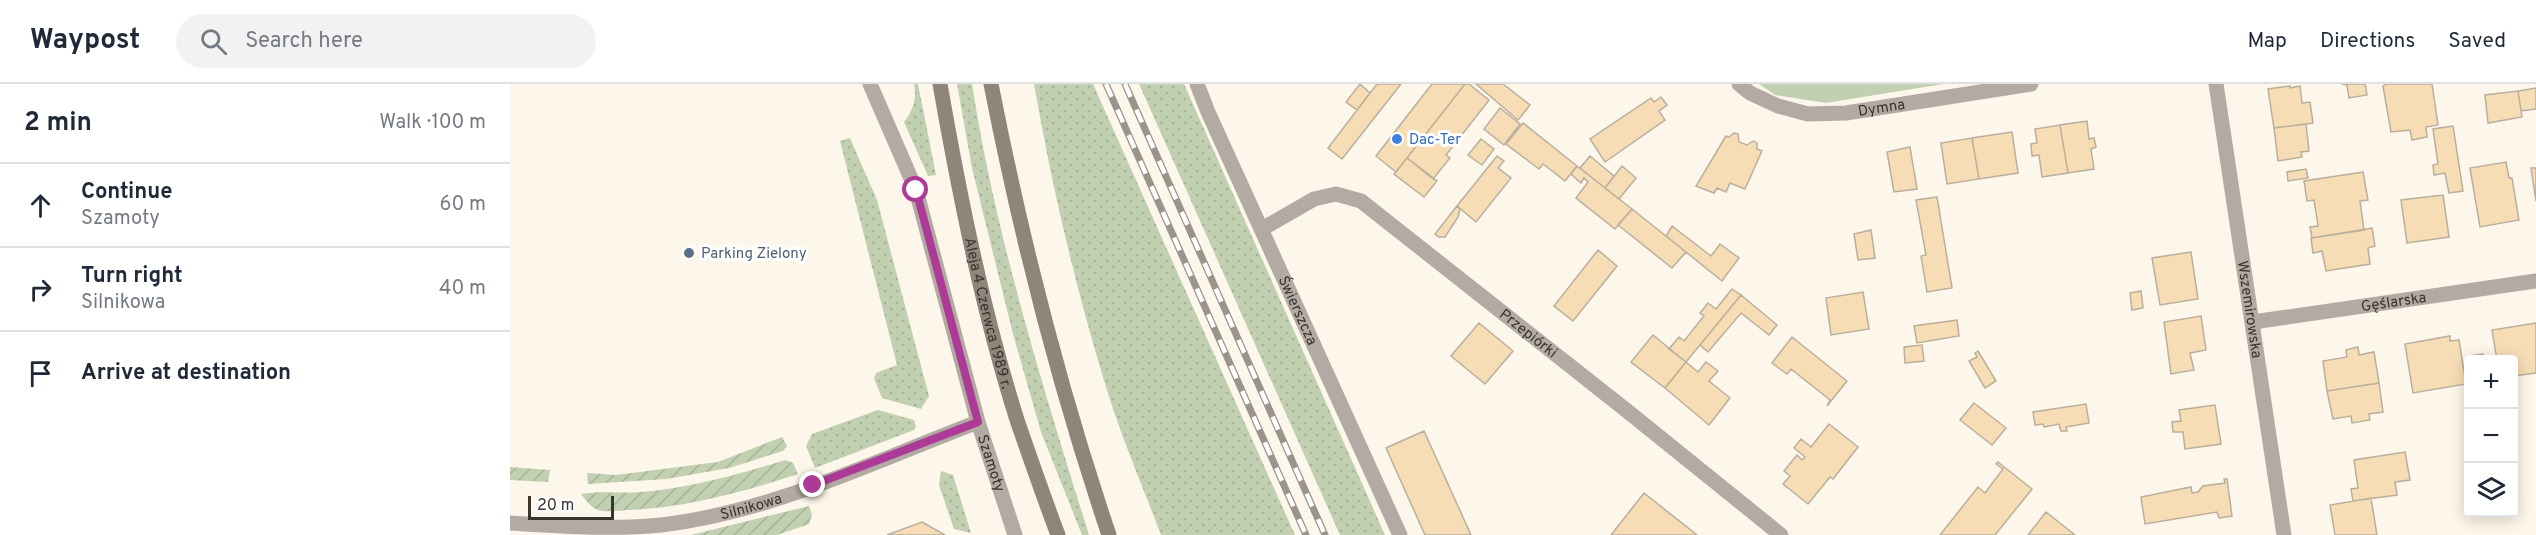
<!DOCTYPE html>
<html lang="en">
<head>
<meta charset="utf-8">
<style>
	:root { --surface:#fff; --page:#f2f2f3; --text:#1f2937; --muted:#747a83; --line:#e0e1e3 }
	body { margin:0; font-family:Overpass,sans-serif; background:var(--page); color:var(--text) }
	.controls { position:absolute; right:18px; bottom:18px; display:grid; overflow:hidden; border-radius:6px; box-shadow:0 3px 15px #0003 }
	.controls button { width:54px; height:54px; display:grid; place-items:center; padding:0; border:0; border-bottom:2px solid var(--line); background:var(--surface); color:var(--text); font:30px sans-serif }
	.scale { position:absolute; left:18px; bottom:15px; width:86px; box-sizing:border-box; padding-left:6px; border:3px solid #39342d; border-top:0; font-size:16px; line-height:21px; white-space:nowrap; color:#39342d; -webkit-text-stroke:4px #fff; paint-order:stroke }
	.stop { position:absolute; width:18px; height:18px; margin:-14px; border:4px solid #ac3b97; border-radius:50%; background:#fff }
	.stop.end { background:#ac3b97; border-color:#fff; box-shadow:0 2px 6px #0008 }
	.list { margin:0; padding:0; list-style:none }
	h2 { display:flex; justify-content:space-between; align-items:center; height:78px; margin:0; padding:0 24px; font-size:26px }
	h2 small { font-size:20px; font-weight:400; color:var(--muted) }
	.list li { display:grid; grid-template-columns:39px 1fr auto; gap:18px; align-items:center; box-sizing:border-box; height:84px; padding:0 24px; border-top:2px solid var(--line) }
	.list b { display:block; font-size:22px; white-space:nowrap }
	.list p { margin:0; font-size:20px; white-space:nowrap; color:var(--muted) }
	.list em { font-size:20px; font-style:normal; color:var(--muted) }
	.icon { flex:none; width:33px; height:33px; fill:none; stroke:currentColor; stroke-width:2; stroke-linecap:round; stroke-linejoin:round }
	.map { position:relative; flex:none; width:2026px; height:451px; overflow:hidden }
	header { display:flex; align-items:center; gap:36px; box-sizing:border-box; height:84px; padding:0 30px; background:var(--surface); border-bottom:2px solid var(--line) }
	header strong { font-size:28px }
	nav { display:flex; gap:33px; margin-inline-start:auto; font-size:21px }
	.search { width:420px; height:54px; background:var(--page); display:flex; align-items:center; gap:15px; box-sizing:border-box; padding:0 21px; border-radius:33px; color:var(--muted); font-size:22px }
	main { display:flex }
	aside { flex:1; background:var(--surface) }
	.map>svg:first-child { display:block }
	.grass { fill:url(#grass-dots) }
	.park { fill:#c0d0b0 }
	.garden { fill:url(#garden-furrows) }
	.building { fill:#f6ddb6; stroke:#baae9c; stroke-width:1.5 }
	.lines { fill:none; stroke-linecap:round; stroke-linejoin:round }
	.minor { stroke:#b2aaa3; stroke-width:15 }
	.tertiary { stroke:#b2aaa3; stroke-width:15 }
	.secondary { stroke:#90857b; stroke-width:15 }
	.rail-casing { stroke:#9a948b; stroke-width:7 }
	.rail { stroke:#fff; stroke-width:4.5; stroke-dasharray:14; stroke-linecap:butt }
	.route { stroke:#ac3b97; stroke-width:8 }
	.shop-dot { fill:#3f7fe0; stroke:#fff; stroke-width:2 }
	.service-dot { fill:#5c6f8a; stroke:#fff; stroke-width:2 }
	.labels { text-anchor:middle; stroke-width:6; stroke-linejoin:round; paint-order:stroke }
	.street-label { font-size:15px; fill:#39342d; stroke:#fff }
	.shop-label { font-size:15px; fill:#366cbe; stroke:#fff; text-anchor:start }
	.service-label { font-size:15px; fill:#4e5e75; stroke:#fff; text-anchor:start }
</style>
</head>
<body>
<header>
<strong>Waypost</strong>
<div class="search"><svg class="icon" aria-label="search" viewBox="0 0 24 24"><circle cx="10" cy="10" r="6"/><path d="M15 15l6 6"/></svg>Search here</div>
<nav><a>Map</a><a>Directions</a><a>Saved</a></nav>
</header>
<main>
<aside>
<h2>2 min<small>Walk · 100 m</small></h2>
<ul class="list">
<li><svg class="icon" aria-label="ahead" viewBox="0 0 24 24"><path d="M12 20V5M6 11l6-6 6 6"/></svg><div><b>Continue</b><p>Szamoty</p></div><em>60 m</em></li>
<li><svg class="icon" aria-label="right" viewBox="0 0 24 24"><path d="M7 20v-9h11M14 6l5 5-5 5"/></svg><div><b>Turn right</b><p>Silnikowa</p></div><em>40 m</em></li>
<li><svg class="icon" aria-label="arrive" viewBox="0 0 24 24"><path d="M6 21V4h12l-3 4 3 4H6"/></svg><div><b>Arrive at destination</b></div></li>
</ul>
</aside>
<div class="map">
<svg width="2026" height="451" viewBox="0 0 2026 451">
	<defs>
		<pattern id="grass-dots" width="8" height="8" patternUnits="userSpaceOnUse" patternTransform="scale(1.5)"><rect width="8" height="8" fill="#c0d0b0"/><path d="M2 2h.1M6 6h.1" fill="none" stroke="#a6b398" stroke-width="1.8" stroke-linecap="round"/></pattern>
		<pattern id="garden-furrows" width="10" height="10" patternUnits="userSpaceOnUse" patternTransform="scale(1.5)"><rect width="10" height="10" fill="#c0d0b0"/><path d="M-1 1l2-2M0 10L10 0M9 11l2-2" fill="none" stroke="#a6b398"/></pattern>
	</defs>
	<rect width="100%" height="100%" fill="#fdf6ea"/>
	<path class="grass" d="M404 0H408L426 91 418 92 394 38C403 27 407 15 404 0Z
		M447 0H462C486 154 533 303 579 451H572L531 348 503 250 462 84Z
		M524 0H583L785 451H651C633 403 612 355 597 306 566 206 542 103 524 0Z
		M629 0H674L875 451H830Z
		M340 54 367 116 419 312 411 325 372 314 364 294 366 289 387 281 330 57Z
		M368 326 404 336 406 342 404 346 305 384 296 362 302 350Z
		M431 387 443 391 461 449 444 445 429 401Z"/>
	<path class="park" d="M1249 0H1433L1316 19 1265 11Z"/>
	<path class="garden" d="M272 353 277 362 273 367 219 384 156 395 78 400 77 389 106 391 208 378Z
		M276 376 283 379 288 390C233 408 178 423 120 426 111 426 100 428 92 427 83 426 76 417 71 410 91 406 111 410 131 408 181 404 229 390 276 376Z
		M0 383 40 386 38 398 0 396Z
		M299 422 302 431 299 440 267 451H181Z"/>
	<path class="building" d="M850 0 860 9 847 26 836 18Z
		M867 0H891L832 75 818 64Z
		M922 0H955L886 88 866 72Z
		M955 0H959L979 16 936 71 940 74 923 95 897 74Z
		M966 0H993L1020 21 1008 36Z
		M1832 0H1855L1857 11 1839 14 1837 1Z
		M1876 0H1922L1928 41 1916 43 1917 53 1902 56 1900 46 1881 48 1873 2Z
		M1780 2V4L1790 2 1792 19 1800 18 1803 39 1764 44 1758 5Z
		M2026 4V25L2011 27 2008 7Z
		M2008 7 2012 33 1978 39 1975 11Z
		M1151 13 1157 21 1149 27 1155 36 1095 78 1080 55 1141 14 1144 18Z
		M990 24 1010 40 994 61 974 45Z
		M1577 37 1579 55 1584 54 1586 63 1581 65 1584 85 1558 89 1550 41Z
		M1013 39 1067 82 1055 97 1033 80 1029 85 996 60Z
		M1796 40 1799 67 1791 68 1792 73 1768 77 1764 44Z
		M1550 41 1558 89 1532 93 1529 71 1522 72 1521 60 1527 59 1525 45Z
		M1943 42 1953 107 1939 109 1935 89 1924 91 1923 81 1928 80 1923 45Z
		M1502 48 1508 89 1469 95 1462 54Z
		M1224 49 1228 50 1229 58 1237 61 1243 57 1247 59V65L1252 67 1235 105 1220 99 1216 108 1207 104 1204 109 1186 102 1216 52 1219 53Z
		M1462 54 1469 95 1437 100 1431 59Z
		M971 55 984 65 972 81 958 71Z
		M1400 63 1407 105 1384 108 1377 68Z
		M987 72 994 77 988 84 1001 94 966 138 947 122Z
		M1080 72 1104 92 1095 104 1070 84Z
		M897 74 927 97 914 113 884 90Z
		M1996 78 1999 94H2002L2009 136 1970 143 1960 84Z
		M1067 82 1122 125 1105 145 1066 114 1078 98 1074 94 1071 99 1061 90Z
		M1112 82 1126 94 1109 115 1095 104Z
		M2021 84H2026V117Z
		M1796 85 1798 94 1778 97 1777 88Z
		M1853 88 1858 116 1850 117 1854 146 1802 154 1800 143 1808 142 1804 116 1797 117 1794 97Z
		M1933 111 1939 153 1897 159 1891 116Z
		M1427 113 1442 204 1417 208 1411 172 1416 171 1406 116Z
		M947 122 950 125 948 133 935 153H929L925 150Z
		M1122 125 1176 168 1162 184 1108 141Z
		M1162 142 1201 172 1210 160 1229 174 1212 197 1156 152Z
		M1862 144 1865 162 1858 164 1860 180 1816 187 1812 167 1803 169 1801 154Z
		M1361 146 1365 174 1348 176 1344 150Z
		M1088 166 1107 182 1063 237 1044 222Z
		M1681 168 1688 215 1650 221 1642 174Z
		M1222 205 1231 211 1176 278 1159 265 1169 253 1174 257 1194 232 1190 229 1198 219 1206 225Z
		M1631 207 1633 224 1622 226 1620 209Z
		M1353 208 1359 245 1321 251 1316 214Z
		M1231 211 1267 241 1259 251 1231 229 1198 268 1190 261Z
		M1691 232 1696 266 1680 269 1684 286 1661 290 1654 238Z
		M1447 236 1449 252 1407 259 1404 242Z
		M969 239 1003 267 975 300 941 272Z
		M2026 239V289L2004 292V276H1987L1982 246Z
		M1143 251 1176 278 1155 304 1121 278Z
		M1940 252V257L1949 256 1956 300 1903 309 1895 260Z
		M1282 253 1337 297 1317 322 1320 316 1281 285 1277 290 1262 279Z
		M1412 261 1414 277 1395 279 1394 263Z
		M1848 263 1849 271 1864 268 1869 299 1817 307 1813 277 1837 273 1836 266Z
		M1468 267 1486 297 1475 304 1459 277 1467 273 1465 269Z
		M1973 270 1974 276H1960V272Z
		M1176 278 1188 288 1196 278 1208 287 1199 297 1220 314 1199 341 1155 304Z
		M1869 299 1873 328 1859 330 1860 336 1842 339 1841 332 1823 335 1817 307Z
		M1464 319 1496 344 1482 361 1450 336Z
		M1576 320 1579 339 1556 343 1557 347H1551L1549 340 1534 343 1533 340 1525 341 1523 328Z
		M1705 321 1711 360 1675 365 1673 348H1663L1662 338 1671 337 1669 326Z
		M1319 340 1348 363 1323 395 1320 393 1298 420 1273 400 1280 392 1274 387 1287 371 1292 376 1295 373 1284 364 1291 355 1301 363Z
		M914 347 961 451H915L876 364Z
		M1895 368 1900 396 1885 398 1887 411 1843 417 1841 405 1848 404 1844 376Z
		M1488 378 1522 405 1485 451H1430L1468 403 1475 409 1493 385 1486 380Z
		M1714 395H1717L1722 432 1709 434 1707 428 1635 440 1631 413 1681 403 1682 409 1688 408 1693 402 1715 399Z
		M1134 409 1187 451H1101Z
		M1861 414 1867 451H1825L1820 421Z
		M1536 428 1565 451H1518Z
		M412 438 435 451H377Z"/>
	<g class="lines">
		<g class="minor">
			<path id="s1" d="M687 0 698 28 890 451"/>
			<path id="s2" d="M1229 0 1240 9 1268 22 1298 30 1336 29 1521 0"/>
			<path id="s3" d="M1706 0 1774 451"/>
			<path id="s4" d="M752 145 804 115 826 110 851 117 1116 326 1271 451"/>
			<path id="s5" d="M1743 238 2026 197"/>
			<path id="s6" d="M0 439C49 442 102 446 151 441 262 428 365 377 468 338"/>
		</g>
		<path class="tertiary" id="s7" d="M360 0 406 106 468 338 505 451"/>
		<g class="secondary">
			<path id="s8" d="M430 0C450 114 473 229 508 339 521 376 534 414 548 451"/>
			<path d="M481 0C511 153 549 303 599 451"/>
		</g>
		<g class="rail-casing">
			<path id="rail" d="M596 0 796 451
				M615 0 815 451"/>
		</g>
		<use href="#rail" class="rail"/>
	</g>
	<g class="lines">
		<path class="route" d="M303 401 468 338 406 106"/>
	</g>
	<circle class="shop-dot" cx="887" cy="55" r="6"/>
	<circle class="service-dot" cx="179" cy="169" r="6"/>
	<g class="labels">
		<g class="street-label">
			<text dy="5" stroke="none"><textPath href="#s2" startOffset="150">Dymna</textPath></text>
			<text dy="5" stroke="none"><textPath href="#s5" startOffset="142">Gęślarska</textPath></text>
			<text dy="5" stroke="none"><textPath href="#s3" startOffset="228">Wszemirowska</textPath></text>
			<text dy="5" stroke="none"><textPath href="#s1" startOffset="248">Świerszcza</textPath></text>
			<text dy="5" stroke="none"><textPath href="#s8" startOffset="234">Aleja 4 Czerwca 1989 r.</textPath></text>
			<text dy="5" stroke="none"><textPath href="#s4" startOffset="322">Przepiórki</textPath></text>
			<text dy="5" stroke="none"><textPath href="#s7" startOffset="399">Szamoty</textPath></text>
			<text dy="5" stroke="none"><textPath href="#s6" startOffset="243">Silnikowa</textPath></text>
		</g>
		<g class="shop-label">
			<text x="899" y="60">Dac-Ter</text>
		</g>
		<g class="service-label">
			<text x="191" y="174">Parking Zielony</text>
		</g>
	</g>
</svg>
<div class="controls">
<button>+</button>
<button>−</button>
<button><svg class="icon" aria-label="layers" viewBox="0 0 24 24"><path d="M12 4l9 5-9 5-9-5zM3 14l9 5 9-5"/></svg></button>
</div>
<div class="scale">20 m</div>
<div class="stop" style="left:406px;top:106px"></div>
<div class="stop end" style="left:303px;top:401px"></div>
</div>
</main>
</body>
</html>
